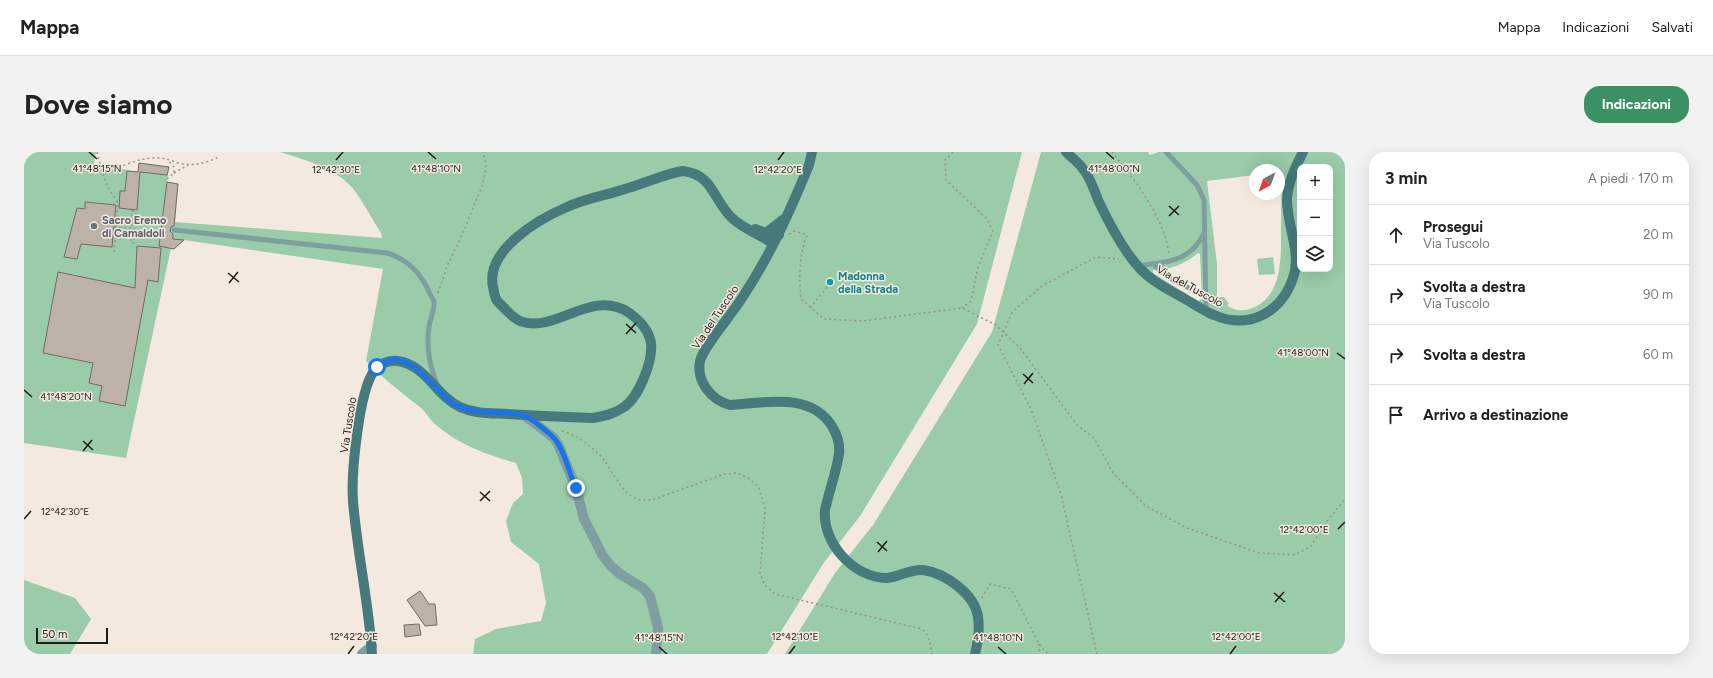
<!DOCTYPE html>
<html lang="it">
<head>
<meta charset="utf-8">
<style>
	:root { --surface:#fff; --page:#f2f2f2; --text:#222; --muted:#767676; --line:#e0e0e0; --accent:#3c9164 }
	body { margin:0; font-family:Figtree,sans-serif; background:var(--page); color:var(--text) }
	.controls { position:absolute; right:12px; top:12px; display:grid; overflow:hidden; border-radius:8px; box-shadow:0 4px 16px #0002 }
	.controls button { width:36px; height:36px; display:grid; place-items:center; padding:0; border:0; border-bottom:1px solid var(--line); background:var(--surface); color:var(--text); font:20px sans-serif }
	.compass { position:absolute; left:1225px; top:12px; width:36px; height:36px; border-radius:50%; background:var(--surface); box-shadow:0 4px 16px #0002; rotate:221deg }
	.scale { position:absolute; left:12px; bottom:10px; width:72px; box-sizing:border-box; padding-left:4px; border:2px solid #1f1b18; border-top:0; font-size:11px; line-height:14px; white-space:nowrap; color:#1f1b18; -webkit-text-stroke:3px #f4e9df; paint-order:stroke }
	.stop { position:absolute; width:12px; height:12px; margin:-9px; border:3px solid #1a73e8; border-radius:50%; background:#fff }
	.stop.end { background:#1a73e8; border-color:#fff; box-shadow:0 1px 4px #0008 }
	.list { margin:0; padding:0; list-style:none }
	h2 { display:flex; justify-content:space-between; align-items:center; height:52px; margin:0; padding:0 16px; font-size:17px }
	h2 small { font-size:13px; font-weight:400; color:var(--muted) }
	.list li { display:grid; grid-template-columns:26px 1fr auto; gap:12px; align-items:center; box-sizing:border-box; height:60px; padding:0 16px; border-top:1px solid var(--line) }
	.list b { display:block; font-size:15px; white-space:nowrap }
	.list p { margin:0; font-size:13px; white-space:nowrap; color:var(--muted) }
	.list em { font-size:13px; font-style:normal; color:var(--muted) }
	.icon { flex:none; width:22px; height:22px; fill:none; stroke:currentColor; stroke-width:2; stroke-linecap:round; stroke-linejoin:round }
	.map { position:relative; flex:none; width:1321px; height:502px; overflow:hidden; border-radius:16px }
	header { display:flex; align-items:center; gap:24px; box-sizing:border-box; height:56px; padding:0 20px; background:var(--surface); border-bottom:1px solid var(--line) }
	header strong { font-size:19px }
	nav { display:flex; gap:22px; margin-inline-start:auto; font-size:14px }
	.intro { display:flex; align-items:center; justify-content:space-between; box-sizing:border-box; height:96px; padding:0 24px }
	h1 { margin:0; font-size:28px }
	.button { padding:10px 18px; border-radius:16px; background:var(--accent); color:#fff; font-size:14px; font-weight:700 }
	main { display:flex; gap:24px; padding:0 24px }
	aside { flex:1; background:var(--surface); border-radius:16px; box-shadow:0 4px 16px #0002 }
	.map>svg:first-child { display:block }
	.green { fill:#9acca9; fill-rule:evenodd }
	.building { fill:#bcb2a8; stroke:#736a61 }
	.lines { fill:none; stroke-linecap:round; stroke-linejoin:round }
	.path { stroke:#99918a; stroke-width:1.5; stroke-dasharray:2 3; stroke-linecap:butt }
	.lane { stroke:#7e9fa0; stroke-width:5 }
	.street { stroke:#7e9fa0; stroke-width:10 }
	.secondary { stroke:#467a7c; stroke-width:10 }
	.route { stroke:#1a73e8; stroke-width:5 }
	.ticks { fill:none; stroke:#1f1b18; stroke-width:1.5 }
	.worship-dot { fill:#6b7280; stroke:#f4e9df; stroke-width:1.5 }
	.culture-dot { fill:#0f9aa8; stroke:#f4e9df; stroke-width:1.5 }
	.labels { text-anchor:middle; stroke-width:3; stroke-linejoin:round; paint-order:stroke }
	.worship-label { font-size:11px; font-weight:bold; fill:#5b616d; stroke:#f4e9df; text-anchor:start }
	.culture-label { font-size:11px; font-weight:bold; fill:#0d838f; stroke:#f4e9df; text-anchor:start }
	.street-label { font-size:11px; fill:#1f1b18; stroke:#f4e9df }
	.ticks-label { font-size:10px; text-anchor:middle; fill:#1f1b18; stroke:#f4e9df; stroke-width:3; stroke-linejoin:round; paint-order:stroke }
</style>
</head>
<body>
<header>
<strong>Mappa</strong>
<nav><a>Mappa</a><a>Indicazioni</a><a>Salvati</a></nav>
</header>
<div class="intro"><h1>Dove siamo</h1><a class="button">Indicazioni</a></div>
<main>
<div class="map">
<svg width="1321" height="502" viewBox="0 0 1321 502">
	<rect width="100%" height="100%" fill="#f4e9df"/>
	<path class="green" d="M0 0H72L70 12 114 20 115 11 145 15 143 30 154 32 151 70 358 86 357 81C348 67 340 51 330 38 313 16 281 8 256 0H998L953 172 836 364 799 412 743 502H449L451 487 472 477 517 469 522 451 515 412 487 390 482 369 489 351 499 342 498 326 492 311C464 303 435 293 412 273 406 268 402 260 396 255 377 240 358 226 342 209L359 117 160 88 150 97 147 96 102 306 0 291Z
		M1017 0H1124L1126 3 1135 0H1321V502H761L811 421 849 373 968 180ZM1276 15H1306V117H1276ZM1231 18H1255V30L1258 31C1257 45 1257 60 1257 74 1257 102 1260 146 1226 157 1219 159 1209 159 1203 153L1205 152 1200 145H1193V112L1183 29 1231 23ZM1174 101 1176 102 1178 147 1174 149 1129 121V118C1145 118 1162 112 1174 101Z
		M1249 105 1251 122 1235 123 1233 107Z
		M0 428 51 446 67 467 46 502H0Z"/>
	<path class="building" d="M115 11 145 15 143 23 116 20 113 58 95 56 96 39H101L103 19 114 20Z
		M143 30 154 32 150 74 147 75 146 79 149 82V87L160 88 150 97 135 94Z
		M61 50 92 53 88 95 57 92 53 107 40 105 53 56 61 57Z
		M113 94 137 96 134 130 124 128 101 254 75 249 78 234 65 231 69 211 19 201 34 120 111 136Z
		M396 439 405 452H411L413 473 401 474 383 448Z
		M395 472 397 483 381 485 380 473Z"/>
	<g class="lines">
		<path class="path" d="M73 0 79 22C95 16 113 6 130 6 138 5 146 8 154 11 168 15 184 11 196 4
			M929 0 921 8 922 28 962 66 969 79 954 115 947 149 938 156
			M1088 0C1112 30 1139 63 1145 102
			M150 21 164 13
			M79 22 84 36 94 51 90 101
			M143 27 150 21V15L144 8
			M108 59 112 60 110 91H107Z
			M90 75 107 76
			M765 82 771 79 783 83C775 103 775 125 777 147L800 167 839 169 938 156 972 173 996 196 1053 273 1070 286 1089 321 1122 354 1163 376 1235 401 1271 403 1287 394 1300 373 1321 347
			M414 141 424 112 438 83 459 32 462 12 459 0
			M786 156 804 134
			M538 279C553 283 569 295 579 307 589 319 597 341 613 347 619 349 625 348 631 347L700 322 713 321 726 327 735 336 741 357 736 422 741 433 751 442 898 477C906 484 906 492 908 502
			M958 446 966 432 987 437 1015 492 1024 502
			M1015 492 1016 502
			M1073 502 1037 342 1007 257 974 193 988 160 1018 134 1072 105 1095 107"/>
		<path class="lane" d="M1142 0 1173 33 1180 48 1182 158
			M150 78 363 101C383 107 398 122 406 142 407 144 410 148 410 150 411 157 406 167 405 175 402 194 406 215 413 232
			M1129 112C1144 127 1162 137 1182 141
			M1114 114C1142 110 1167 110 1180 81"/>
		<path class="street" d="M500 263 530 286 534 292 552 336 560 367 579 404 587 414 596 422 619 436 626 444 634 476 632 502
			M338 502 348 494"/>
		<path class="secondary" d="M788 0 785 13C766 59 746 104 718 146 709 161 679 195 676 209 672 229 687 248 706 253 740 251 788 239 809 276 813 283 816 293 815 302 812 321 805 340 801 358 798 390 829 426 863 426 875 425 886 417 899 418 921 421 951 442 954 465 956 478 954 490 951 502
			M1042 0C1048 6 1055 11 1059 17 1067 26 1070 39 1075 50 1085 71 1097 94 1112 112 1125 128 1143 137 1161 147 1170 152 1180 159 1190 163 1225 178 1257 161 1269 126 1278 101 1263 74 1263 48 1264 30 1271 16 1279 0
			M731 77 742 81 760 67
			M348 502C345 451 333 400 329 349 327 322 335 239 350 219 357 211 364 208 374 209 402 213 412 244 436 255 451 262 468 261 484 262 512 264 540 265 569 266 580 264 590 262 600 255 615 245 629 209 627 191 625 178 614 167 604 160 568 137 532 180 499 170 493 169 486 162 482 158 479 154 474 151 472 147 470 143 470 138 469 135 461 98 515 67 543 55 562 46 584 43 604 36 622 31 640 22 659 19 690 23 688 47 708 66 717 75 734 82 745 89L755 83"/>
	</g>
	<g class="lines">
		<path class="route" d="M353 215C382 189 410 239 430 252 451 264 476 258 499 263 505 264 525 281 530 286 541 298 545 322 552 336"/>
	</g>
	<path class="ticks" d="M65 0 73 7M404 0 412 7M1082 0 1090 7M312 8 319 0M754 8 760 0M1145 54 1155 63M1145 64 1155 54M204 121 215 130M205 131 214 120M602 172 612 181M602 182 612 171M1313 201 1321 207M999 222 1009 231M1000 232 1009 221M0 238 8 245M59 289 69 298M59 299 68 288M456 340 466 349M456 349 466 339M0 367 7 359M1314 377 1321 370M853 390 863 399M854 400 863 389M1250 441 1261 450M1251 450 1260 440M635 495 643 502M974 495 982 502M324 502 330 494M765 502 771 494M1206 502 1212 494"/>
	<circle class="worship-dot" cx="70" cy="74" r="4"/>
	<circle class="culture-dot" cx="806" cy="130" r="4"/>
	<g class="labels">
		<g class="worship-label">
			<text x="78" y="72">Sacro Eremo<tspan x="78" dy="13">di Camaldoli</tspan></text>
		</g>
		<g class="culture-label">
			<text x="814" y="128">Madonna<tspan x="814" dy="13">della Strada</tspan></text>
		</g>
		<g class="street-label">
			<text transform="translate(1166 134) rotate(29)" y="4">Via del Tuscolo</text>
			<text transform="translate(691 165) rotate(-56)" y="4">Via del Tuscolo</text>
			<text transform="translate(324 273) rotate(-81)" y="4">Via Tuscolo</text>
		</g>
	</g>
	<g class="ticks-label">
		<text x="1090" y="20">41°48'00"N</text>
		<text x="73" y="20">41°48'15"N</text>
		<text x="412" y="20">41°48'10"N</text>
		<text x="312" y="21">12°42'30"E</text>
		<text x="754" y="21">12°42'20"E</text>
		<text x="1279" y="204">41°48'00"N</text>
		<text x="42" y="248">41°48'20"N</text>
		<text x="41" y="363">12°42'30"E</text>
		<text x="1280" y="381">12°42'00"E</text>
		<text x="330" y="488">12°42'20"E</text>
		<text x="771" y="488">12°42'10"E</text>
		<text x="1212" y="488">12°42'00"E</text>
		<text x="635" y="489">41°48'15"N</text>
		<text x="974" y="489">41°48'10"N</text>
	</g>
</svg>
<div class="controls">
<button>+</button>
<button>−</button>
<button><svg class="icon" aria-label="layers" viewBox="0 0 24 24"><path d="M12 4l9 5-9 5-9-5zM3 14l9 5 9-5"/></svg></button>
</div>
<svg class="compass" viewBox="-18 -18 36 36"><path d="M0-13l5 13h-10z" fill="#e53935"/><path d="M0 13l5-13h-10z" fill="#767676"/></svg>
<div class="scale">50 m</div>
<div class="stop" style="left:353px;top:215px"></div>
<div class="stop end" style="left:552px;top:336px"></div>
</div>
<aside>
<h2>3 min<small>A piedi · 170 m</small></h2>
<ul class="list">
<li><svg class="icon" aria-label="ahead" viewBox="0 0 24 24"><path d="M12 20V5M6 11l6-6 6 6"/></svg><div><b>Prosegui</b><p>Via Tuscolo</p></div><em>20 m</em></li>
<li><svg class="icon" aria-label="right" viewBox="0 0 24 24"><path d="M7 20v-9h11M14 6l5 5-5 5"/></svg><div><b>Svolta a destra</b><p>Via Tuscolo</p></div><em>90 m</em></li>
<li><svg class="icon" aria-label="right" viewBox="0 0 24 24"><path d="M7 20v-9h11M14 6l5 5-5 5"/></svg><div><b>Svolta a destra</b></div><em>60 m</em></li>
<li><svg class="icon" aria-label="arrive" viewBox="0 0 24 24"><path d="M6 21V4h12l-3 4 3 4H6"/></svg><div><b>Arrivo a destinazione</b></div></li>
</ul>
</aside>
</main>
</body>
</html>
